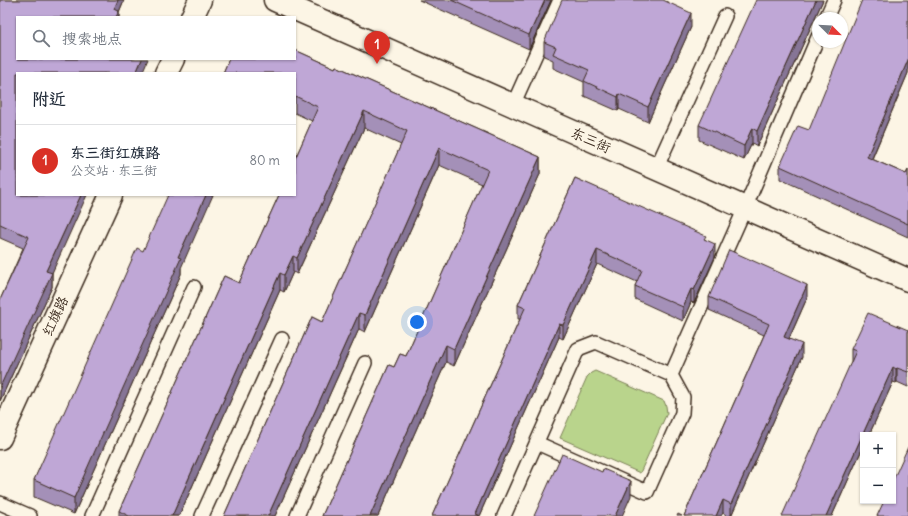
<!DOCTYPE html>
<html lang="zh">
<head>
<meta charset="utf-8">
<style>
	:root { --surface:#fff; --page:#f6f6f7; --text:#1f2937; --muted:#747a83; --line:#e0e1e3; --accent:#d93025 }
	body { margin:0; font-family:Delius,"LXGW WenKai TC",sans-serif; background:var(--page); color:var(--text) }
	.controls { position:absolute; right:12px; bottom:12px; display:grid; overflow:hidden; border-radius:0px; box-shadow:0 1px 3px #0004 }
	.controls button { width:36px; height:36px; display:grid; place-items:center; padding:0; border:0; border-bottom:1px solid var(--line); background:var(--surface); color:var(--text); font:20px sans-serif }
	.compass { position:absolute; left:812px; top:12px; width:36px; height:36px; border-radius:50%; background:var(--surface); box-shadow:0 1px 3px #0004; rotate:114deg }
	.you { position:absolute; left:417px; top:322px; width:14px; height:14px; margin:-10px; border:3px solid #fff; border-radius:50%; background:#1a73e8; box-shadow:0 0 0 6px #1a73e833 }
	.badge { display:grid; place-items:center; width:26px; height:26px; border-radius:50%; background:var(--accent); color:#fff; font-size:13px; font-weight:700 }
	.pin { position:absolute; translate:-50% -33px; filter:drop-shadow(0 1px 2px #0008) }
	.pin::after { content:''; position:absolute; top:21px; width:14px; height:12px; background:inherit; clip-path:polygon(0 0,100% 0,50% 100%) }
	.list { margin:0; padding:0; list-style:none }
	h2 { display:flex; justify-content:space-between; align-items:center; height:52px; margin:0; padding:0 16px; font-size:17px }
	h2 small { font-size:13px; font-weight:400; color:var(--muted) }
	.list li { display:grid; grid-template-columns:26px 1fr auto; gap:12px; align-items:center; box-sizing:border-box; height:72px; padding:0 16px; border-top:1px solid var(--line) }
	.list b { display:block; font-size:15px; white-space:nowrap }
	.list p { margin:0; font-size:13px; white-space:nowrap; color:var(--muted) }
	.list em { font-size:13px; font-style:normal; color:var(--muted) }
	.icon { flex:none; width:22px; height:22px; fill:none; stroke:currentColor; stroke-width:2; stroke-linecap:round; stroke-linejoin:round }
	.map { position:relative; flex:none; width:908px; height:516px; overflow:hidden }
	.search { position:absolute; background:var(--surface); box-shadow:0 1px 3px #0004; left:16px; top:16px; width:280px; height:44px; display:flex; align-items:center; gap:10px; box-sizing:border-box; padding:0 14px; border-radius:0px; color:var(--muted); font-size:15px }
	.panel { position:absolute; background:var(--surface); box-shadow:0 1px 3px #0004; left:16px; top:72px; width:280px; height:124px; border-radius:0px }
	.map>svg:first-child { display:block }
	.green { fill:#b9d48c; stroke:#7a7f55 }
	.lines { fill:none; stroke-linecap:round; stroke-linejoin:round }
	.lane-casing { stroke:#3b2a1e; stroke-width:16 }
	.street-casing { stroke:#3b2a1e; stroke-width:25 }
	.secondary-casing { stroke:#3b2a1e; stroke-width:25 }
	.lane { stroke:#fcf5e5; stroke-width:13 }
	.street { stroke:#fcf5e5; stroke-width:22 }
	.secondary { stroke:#fcf5e5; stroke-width:22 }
	.wall { fill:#a490b8; stroke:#3b2a1e }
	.shaded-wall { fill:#867596; stroke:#3b2a1e }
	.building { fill:#bfa7d6; stroke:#3b2a1e }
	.labels { text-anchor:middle; stroke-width:4; stroke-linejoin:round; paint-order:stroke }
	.street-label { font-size:14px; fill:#3b2a1e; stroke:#fcf5e5 }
</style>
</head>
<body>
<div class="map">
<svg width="908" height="516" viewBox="0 0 908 516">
	<rect width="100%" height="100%" fill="#fcf5e5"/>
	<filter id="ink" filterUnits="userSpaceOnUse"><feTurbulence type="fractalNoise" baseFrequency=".025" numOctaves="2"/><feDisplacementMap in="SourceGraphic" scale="8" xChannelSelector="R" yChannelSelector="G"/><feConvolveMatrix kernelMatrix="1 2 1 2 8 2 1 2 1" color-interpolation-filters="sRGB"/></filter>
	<g filter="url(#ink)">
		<path class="green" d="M595 371 664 401 666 406 667 413 640 473 560 438 587 377 591 373Z"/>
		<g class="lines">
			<g class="lane-casing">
				<path id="lane" d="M826 18 834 0
					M513 105 560 0
					M656 169 725 16
					M537 443 647 492 682 413 683 397 671 375
					M0 503 30 516
					M92 516 194 287
					M202 516 282 339
					M297 516 365 363
					M504 516 578 349 596 342 671 375 745 208 818 37"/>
			</g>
			<g class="street-casing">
				<path id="street" d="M192 17 200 0
					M166 73 173 59
					M0 438 111 195"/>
			</g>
			<g class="secondary-casing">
				<path id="secondary" d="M275 0 908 280"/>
			</g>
			<use href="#lane" class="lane"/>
			<use href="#street" class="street"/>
			<use href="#secondary" class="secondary"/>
		</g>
		<path class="wall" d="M0 0H124L119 12V17L52 273V287L0 401V300L23 248 0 238Z
			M419 0H551L529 49Z
			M823 0 757 146 752 143 744 160 699 140V125Z
			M908 0V73L872 159 906 174 908 170V237L780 179V166L809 130Z
			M691 27 648 122 619 109 618 111 584 96V82L553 68V60L544 56V42Z
			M295 50 335 68 336 66 540 157V174L454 366 446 362 378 516H322L389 365 394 367 400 354 406 356 482 184 439 165 365 332 359 329 275 516H224L312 317 322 322 401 145 364 128 297 274 293 272 284 292 280 290 179 516H119V511L224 276 239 283 279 195H295V159L312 121 295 113V73H223L229 59H295Z
			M575 178 706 240 715 257 694 303 691 302 683 321 635 299V286L637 282 597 264 563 339 559 337 479 516H432L520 319H518V305Z
			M143 251 181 268V274L74 514 34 497V480Z
			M709 297 807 298 789 339 802 357 731 516H728L723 513 684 516 764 335 709 310Z
			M908 330V387L897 382 896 383 893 382 869 435H863V447L832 516 851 361V349Z"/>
		<path class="shaded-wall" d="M118 0H124L119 12V17H114V9Z
			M545 0H551L529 49V35Z
			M816 0H823L757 146V131Z
			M691 13V27L648 122V107Z
			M142 59H148L142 73H136Z
			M908 60V73L867 170V157Z
			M619 94V109L618 111V97Z
			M364 111V128L297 274V258Z
			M752 128V143L744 160V146Z
			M439 148V165L365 332V315Z
			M540 157V174L454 366V349Z
			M81 195H87L52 273V287L0 401V387L46 271Z
			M206 195H213L181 268V274L74 514V498L178 257Z
			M715 244V257L694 303V290Z
			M597 250V264L563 339V325Z
			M293 256V272L284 292V275Z
			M280 273V290L179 516H172Z
			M807 285V298L784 350V337Z
			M691 289V302L683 321V307Z
			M359 313V329L275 516H268Z
			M559 324V337L479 516H475V514Z
			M802 344V357L731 516V504Z
			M446 345V362L378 516H370Z
			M893 367V382L869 435H863V447L832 516H826Z
			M897 368V382L896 383V369Z
			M631 481V496L622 516H615Z
			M723 500V513L721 516H716Z"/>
		<path class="building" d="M0 0H118L114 9 119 11 116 17H17V59H142L136 73H17V195H81L46 271 52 273 0 387V300L29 237 0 224Z
			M451 0H545L529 35Z
			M562 0H663L691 13 648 107 619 94 618 97 584 81 589 70 553 54 556 47 544 42Z
			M756 0H816L757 131 752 128 744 146 699 125Z
			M862 0H908V60L867 157 906 174 908 170V224L780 166 798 126 809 130Z
			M295 50 335 68 336 66 540 157 454 349 446 345 370 516H322L389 365 394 367 400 354 406 356 488 170 439 148 365 315 359 313 268 516H224L312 317 322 322 407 131 364 111 297 258 293 256 284 275 280 273 172 516H129L119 511 224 276 239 283 279 195H295V159L318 107 295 96V73H223L229 59H295Z
			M575 178 706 236 704 239 715 244 694 290 691 289 683 307 635 286 642 270 597 250 563 325 559 324 475 514 478 515V516H432L525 308 518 305Z
			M168 195H206L178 257 181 258 74 498 34 480 137 248 143 251Z
			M729 250 807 285 784 337 802 344 731 504 723 500 716 516H684L769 324 709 297Z
			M868 313 908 330V372L897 368 896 369 893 367 826 516H782L856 351 851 349Z
			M908 447V516H877L884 501H893V480Z
			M562 454 602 472 603 469 631 481 615 516H534Z
			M678 514 682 516H677Z"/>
	</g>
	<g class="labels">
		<g class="street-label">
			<text transform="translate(591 140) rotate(24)" y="5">东三街</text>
			<text transform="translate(55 316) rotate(-65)" y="5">红旗路</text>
		</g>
	</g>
</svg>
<div class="controls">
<button>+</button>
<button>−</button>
</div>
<svg class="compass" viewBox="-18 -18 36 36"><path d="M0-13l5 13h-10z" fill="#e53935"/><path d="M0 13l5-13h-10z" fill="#747a83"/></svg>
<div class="you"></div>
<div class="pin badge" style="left:377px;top:64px">1</div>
<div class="search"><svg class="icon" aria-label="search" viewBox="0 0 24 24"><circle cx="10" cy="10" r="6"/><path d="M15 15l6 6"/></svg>搜索地点</div>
<section class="panel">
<h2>附近<small></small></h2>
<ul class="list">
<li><span class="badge">1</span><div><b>东三街红旗路</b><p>公交站 · 东三街</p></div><em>80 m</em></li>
</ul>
</section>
</div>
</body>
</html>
